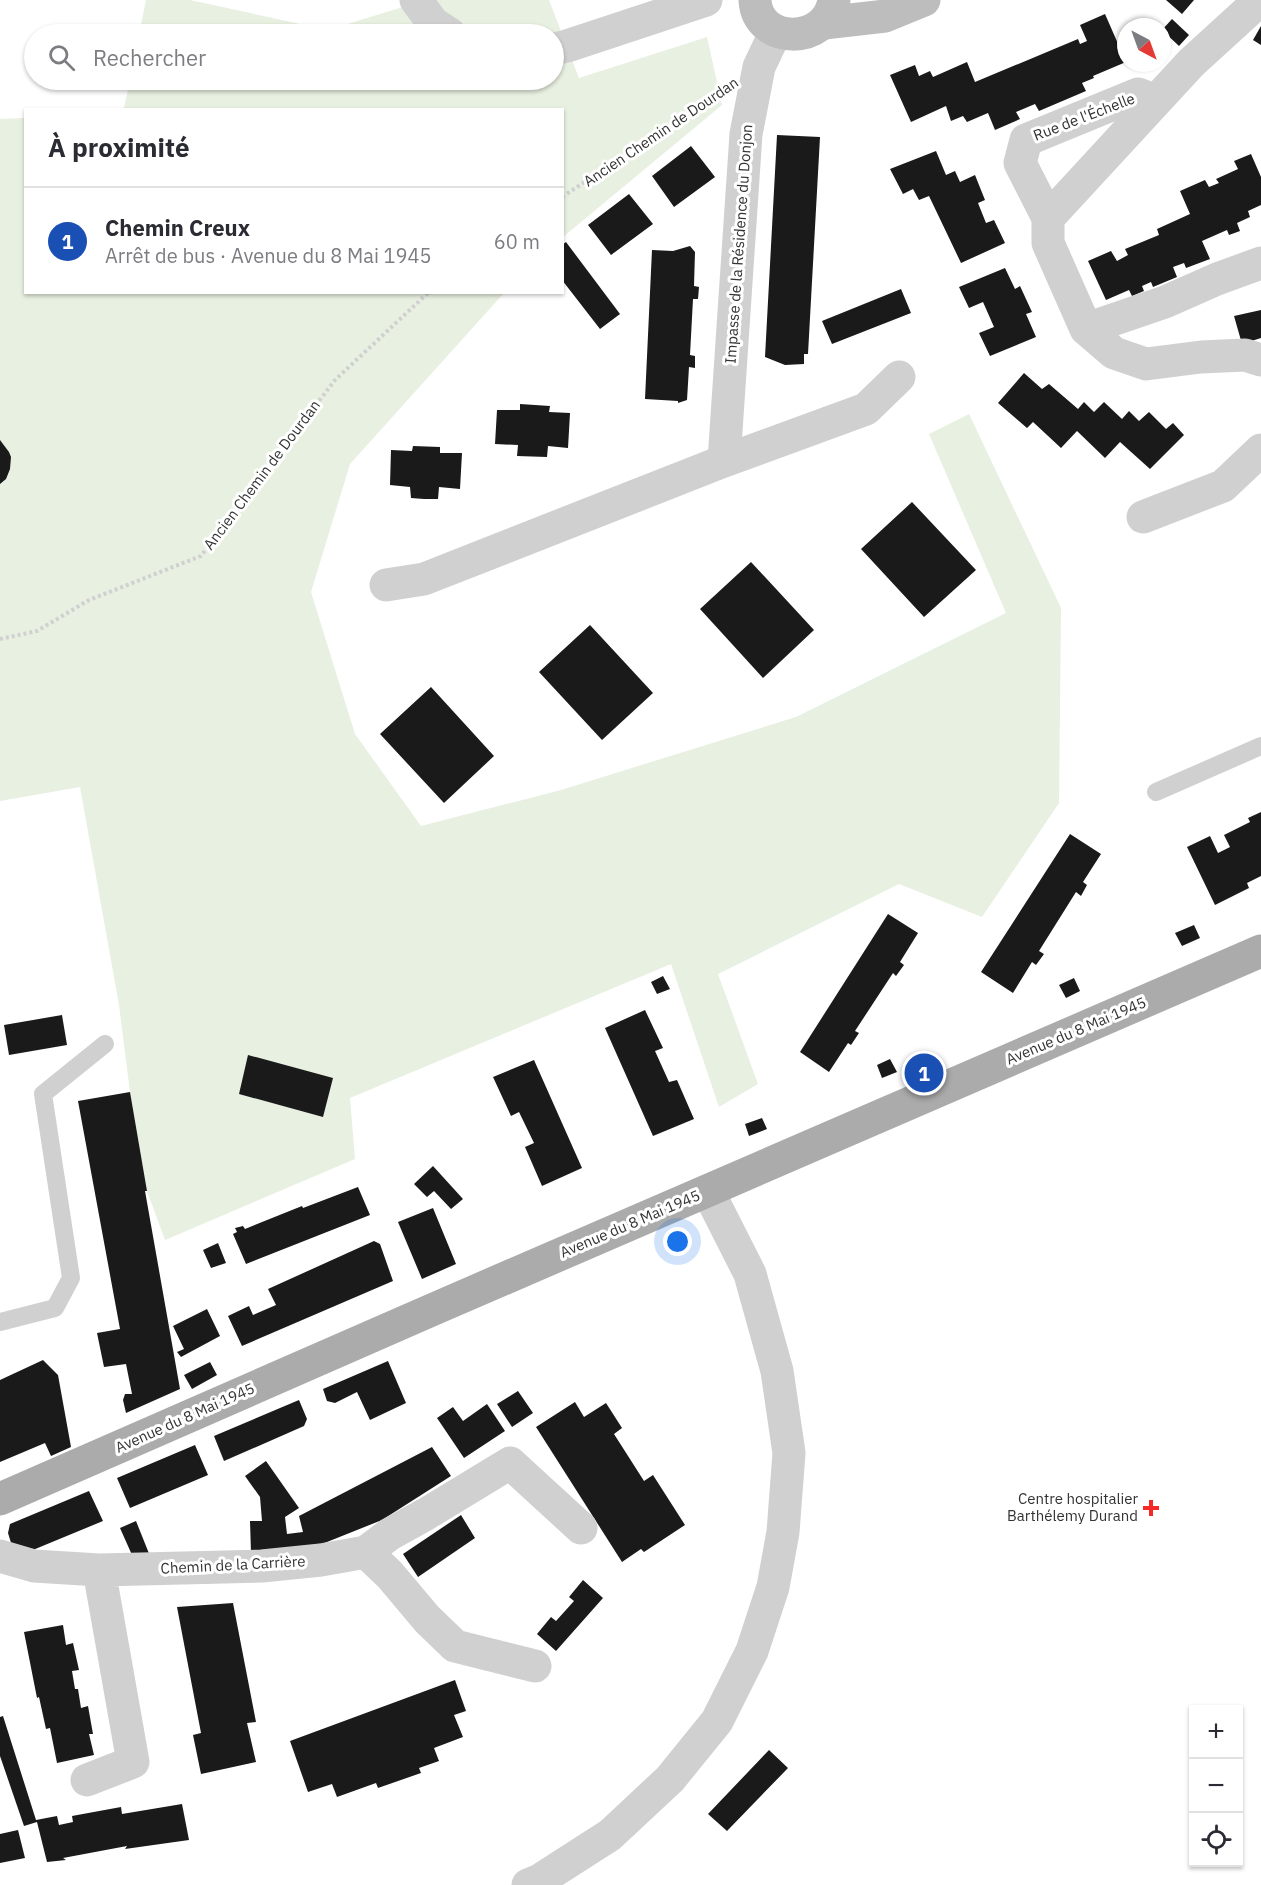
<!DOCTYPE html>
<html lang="fr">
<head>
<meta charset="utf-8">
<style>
	:root { --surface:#fff; --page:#f7f7f7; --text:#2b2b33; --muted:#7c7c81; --line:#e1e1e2; --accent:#1a73e8 }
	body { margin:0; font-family:"IBM Plex Sans",sans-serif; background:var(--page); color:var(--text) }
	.controls { position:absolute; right:18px; bottom:18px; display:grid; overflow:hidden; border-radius:0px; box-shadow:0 2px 4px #0004 }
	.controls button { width:54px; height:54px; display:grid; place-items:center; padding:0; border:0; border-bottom:2px solid var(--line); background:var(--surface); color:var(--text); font:30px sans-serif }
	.compass { position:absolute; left:1117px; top:18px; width:54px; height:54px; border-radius:50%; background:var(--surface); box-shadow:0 2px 4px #0004; rotate:139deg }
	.you { position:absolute; left:678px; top:1242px; width:21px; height:21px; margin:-15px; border:4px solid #fff; border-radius:50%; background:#1a73e8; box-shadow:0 0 0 9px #1a73e833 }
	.badge { display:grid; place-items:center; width:39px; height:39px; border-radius:50%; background:var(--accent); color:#fff; font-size:20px; font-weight:700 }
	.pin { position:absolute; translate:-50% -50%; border:3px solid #fff; box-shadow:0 2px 6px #0006 }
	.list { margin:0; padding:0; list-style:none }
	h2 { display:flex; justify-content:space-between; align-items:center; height:78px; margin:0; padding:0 24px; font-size:26px }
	h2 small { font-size:20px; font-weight:400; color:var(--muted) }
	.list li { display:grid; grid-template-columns:39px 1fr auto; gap:18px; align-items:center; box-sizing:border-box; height:108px; padding:0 24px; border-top:2px solid var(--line) }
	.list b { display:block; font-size:22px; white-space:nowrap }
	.list p { margin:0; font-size:20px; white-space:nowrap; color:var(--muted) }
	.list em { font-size:20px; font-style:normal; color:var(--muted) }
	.icon { flex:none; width:33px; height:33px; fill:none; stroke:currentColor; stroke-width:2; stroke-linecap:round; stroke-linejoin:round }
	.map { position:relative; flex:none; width:1261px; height:1885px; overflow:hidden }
	.search { position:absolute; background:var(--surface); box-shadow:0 2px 4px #0004; left:24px; top:24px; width:540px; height:66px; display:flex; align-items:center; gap:15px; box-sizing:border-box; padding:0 21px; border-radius:33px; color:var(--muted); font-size:22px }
	.panel { position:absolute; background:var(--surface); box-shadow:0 2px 4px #0004; left:24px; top:108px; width:540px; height:186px; border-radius:0px }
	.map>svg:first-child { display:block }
	.green { fill:#e8f0e1 }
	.building { fill:#1a1a1a }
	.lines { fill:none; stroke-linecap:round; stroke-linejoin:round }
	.path { stroke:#d0d0d0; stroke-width:4; stroke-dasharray:3 3; stroke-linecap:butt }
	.lane { stroke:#d0d0d0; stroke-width:18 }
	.street { stroke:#d0d0d0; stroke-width:33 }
	.secondary { stroke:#bdbdbd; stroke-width:33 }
	.primary { stroke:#ababab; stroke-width:33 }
	.poi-dot { fill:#f72928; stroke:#fff; stroke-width:2 }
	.labels { text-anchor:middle; stroke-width:6; stroke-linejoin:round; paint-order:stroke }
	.street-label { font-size:15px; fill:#333; stroke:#fff }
	.poi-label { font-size:15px; fill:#333; stroke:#fff; text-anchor:end }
</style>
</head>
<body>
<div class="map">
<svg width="1261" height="1885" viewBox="0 0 1261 1885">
	<rect width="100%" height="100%" fill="#fff"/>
	<path class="green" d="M146 0H190L328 30 416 3V0H549L579 78 707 37 722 105 563 237 562 110H110L124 108 130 80H554V34H139Z
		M25 118 26 292 504 293 350 464 311 592 355 734 421 826 561 790 796 717 1006 613 929 434 969 414 1061 608 1059 803 982 917 899 884 718 974 758 1084 719 1107 671 964 350 1098 355 1159 165 1240 147 1191 130 1092 119 1005 80 787 0 801V119Z"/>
	<path class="building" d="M1166 0H1194L1182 14Z
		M1105 14 1126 62 1093 76 1094 78 1082 83 1086 91 1039 111 1035 104 1016 112 1020 119 995 130 988 113 967 122 963 116 951 121 946 106 911 122 890 75 915 65 919 76 930 71 933 77 967 62 975 82 1078 39 1080 44 1087 41 1080 25Z
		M1172 19 1189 35 1179 46 1162 30Z
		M1261 26V45L1253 40Z
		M777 135 820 137 808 354H804V364L785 365 765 357Z
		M691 146 715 177 674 207 652 176Z
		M936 151 946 175 955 171 960 182 975 175 985 200 978 203 986 223 994 220 1005 243 961 263 929 196 919 200 913 189 903 194 890 169Z
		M1251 154 1261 177V205L1248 211 1250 217 1237 223 1240 231 1229 235 1227 230 1202 241 1210 259 1186 268 1184 263 1173 267 1177 277 1153 287 1151 282 1142 286 1144 291 1132 296 1129 290 1106 300 1088 261 1111 251 1117 261 1128 255 1125 249 1159 235 1157 229 1190 214 1180 191 1205 180 1209 187 1219 183 1216 179 1238 169 1234 161Z
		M629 194 653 224 611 255 588 225Z
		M566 242 620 314 600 329 562 280V245Z
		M690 246 695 252 694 286 699 287 698 299H693L690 355 695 356V368L689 367 687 400 678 403V401L645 399 652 250 673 251Z
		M1005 268 1015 289 1020 286 1032 312 1026 314 1036 337 990 356 979 333 994 327 983 302 969 308 959 287Z
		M901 289 911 313 832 344 822 321Z
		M1261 310V338L1242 344 1234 316Z
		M1024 373 1042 389 1049 384 1078 409 1084 402 1094 412 1104 402 1122 419 1129 411 1139 421 1149 412 1166 429 1173 423 1184 435 1150 469 1120 442 1105 458 1077 431 1061 448 1033 422 1027 428 998 403Z
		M520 404 550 406 549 412 570 413 568 448 548 446 547 457 517 456 518 445 495 444 497 410H520Z
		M0 440 9 452 11 457 10 469 6 479 0 484Z
		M413 446 440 447V453H462L460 489 439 487 438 499H424L411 498 410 487 390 485 391 450 412 451Z
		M912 502 976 570 924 617 861 549Z
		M751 562 814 630 763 678 700 609Z
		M590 625 653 693 602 740 539 672Z
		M431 687 494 756 444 803 380 734Z
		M1261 812V876L1247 883 1249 888 1215 905 1187 847 1210 836 1218 853 1230 847 1224 835 1250 822 1248 818Z
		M1070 834 1101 854 1083 882 1087 885 1081 896 1076 892 1039 951 1044 954 1036 965 1032 962 1013 993 981 972Z
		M888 914 918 933 900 962 904 965 896 976 893 973 855 1031 859 1033 851 1045 848 1043 829 1072 800 1052Z
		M1194 925 1200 938 1182 946 1175 933Z
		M663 976 670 989 657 994 651 982Z
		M1074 978 1080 991 1066 998 1059 985Z
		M645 1010 663 1048 655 1051 669 1082 677 1080 694 1119 653 1136 605 1028Z
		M62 1015 67 1045 9 1055 4 1025Z
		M248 1055 333 1078 323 1117 239 1094Z
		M890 1059 897 1072 882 1078 877 1065Z
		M534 1060 582 1168 542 1186 525 1147 534 1143 519 1112 511 1116 493 1077Z
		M130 1092 147 1191H145L180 1389 126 1413 123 1400 125 1394H132L126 1364 104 1367 97 1333 120 1329 78 1101Z
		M762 1118 767 1129 749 1136 745 1124Z
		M433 1166 463 1199 451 1209 434 1191 427 1197 414 1184Z
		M358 1187 370 1215 246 1264 233 1234 237 1232 235 1228 243 1226 245 1229 302 1206 303 1208Z
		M433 1208 456 1264 422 1279 398 1222Z
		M374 1241 380 1244 393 1281 242 1346 228 1316 249 1306 253 1315 276 1305 268 1289Z
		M218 1243 226 1263 211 1268 203 1250Z
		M207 1309 220 1336 181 1357 177 1352 184 1349 173 1326Z
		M43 1360 58 1375 71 1447 51 1456 45 1443 0 1462V1380Z
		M388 1361 406 1403 370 1420 357 1392 335 1403 327 1401 323 1389Z
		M210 1362 217 1375 192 1389 184 1375Z
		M518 1391 533 1413 512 1427 497 1404Z
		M299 1400 307 1419 304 1426 224 1461 214 1436Z
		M575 1402 584 1417 606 1403 622 1428 614 1434 644 1481 653 1475 685 1525 644 1552 641 1549 622 1562 536 1427Z
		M487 1404 505 1431 464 1458 437 1418 453 1407 463 1421Z
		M195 1445 208 1475 130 1508 117 1478Z
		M432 1447 451 1476 382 1520 307 1550 251 1553 250 1521H262L260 1497 245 1476 266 1461 299 1508 285 1517 287 1534 303 1532 299 1516Z
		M89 1491 103 1521 28 1552 12 1546 8 1533 10 1524Z
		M461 1515 475 1538 418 1577 403 1554Z
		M136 1521 150 1556 132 1555 120 1528Z
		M583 1580 603 1598 556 1651 537 1634 551 1617 556 1621 574 1601 569 1597Z
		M233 1603 256 1722 247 1723 256 1762 201 1774 193 1735 201 1733 177 1607Z
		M63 1625 66 1645 73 1643 79 1670 72 1671 75 1689H78L81 1708 88 1706 93 1734H89L94 1755 57 1763 50 1728 46 1729 39 1697 37 1698 24 1632Z
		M455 1680 466 1711 454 1715 463 1737 434 1748 439 1761 419 1768 421 1773 378 1788 376 1783 337 1797 332 1784 308 1792 290 1741Z
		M3 1716 36 1820 57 1816 59 1825 73 1822 72 1816 121 1807 122 1814 182 1804 189 1840 125 1849 127 1846 63 1858 66 1860 47 1862 37 1822 24 1826 0 1756V1717Z
		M769 1750 788 1768 727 1831 708 1814Z
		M18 1830 25 1858 0 1863V1834Z"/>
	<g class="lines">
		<path class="path" d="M562 197 721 92
			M0 639 37 631 89 600 201 556 335 380 429 292"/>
		<path class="lane" d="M1156 792 1261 746
			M0 1322 55 1308 71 1278 43 1094 105 1044"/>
		<path class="street" d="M416 0 433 23 450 34
			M1260 0 1191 63 1048 218V243L1086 329 1114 353 1146 364 1201 357 1245 355 1261 360
			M554 49 567 46 706 0
			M1048 218 1020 163 1026 140 1138 94 1156 101
			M1086 329 1165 302 1217 279 1261 263
			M724 461 746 134 759 67 776 31
			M1143 517 1223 486 1261 450
			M386 585 424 579 724 461 866 409 899 377
			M366 1552 390 1575 427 1619 455 1646 535 1666
			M0 1556 34 1566 99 1570 133 1762 87 1780
			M99 1570 262 1566 321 1560 366 1552 390 1534 426 1514 510 1463 581 1528
			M528 1885 540 1880 610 1835 670 1779 717 1721 752 1651 773 1587 783 1532 789 1453 777 1371 750 1274 708 1191"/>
		<path class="secondary" d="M755 0C757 45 827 46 834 0
			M824 23 885 16 924 0"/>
		<path class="primary" d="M0 1499 434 1309 1261 951"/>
	</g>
	<path class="poi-dot" d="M1148 1499h6v6h6v6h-6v6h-6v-6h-6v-6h6z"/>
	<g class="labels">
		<g class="street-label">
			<text transform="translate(1084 117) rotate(-21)" y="5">Rue de l'Échelle</text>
			<text transform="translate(661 132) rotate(-34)" y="5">Ancien Chemin de Dourdan</text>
			<text transform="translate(739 244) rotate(-86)" y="5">Impasse de la Résidence du Donjon</text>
			<text transform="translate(262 475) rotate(-53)" y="5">Ancien Chemin de Dourdan</text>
			<text transform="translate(1076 1031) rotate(-23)" y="5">Avenue du 8 Mai 1945</text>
			<text transform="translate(630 1224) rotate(-23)" y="5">Avenue du 8 Mai 1945</text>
			<text transform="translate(185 1418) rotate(-24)" y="5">Avenue du 8 Mai 1945</text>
			<text transform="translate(233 1565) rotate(-3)" y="5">Chemin de la Carrière</text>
		</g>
		<g class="poi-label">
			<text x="1138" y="1504">Centre hospitalier<tspan x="1138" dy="17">Barthélemy Durand</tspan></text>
		</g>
	</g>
</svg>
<div class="controls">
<button>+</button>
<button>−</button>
<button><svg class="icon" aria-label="locate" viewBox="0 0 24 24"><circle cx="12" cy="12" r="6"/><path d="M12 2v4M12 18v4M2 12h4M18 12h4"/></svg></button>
</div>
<svg class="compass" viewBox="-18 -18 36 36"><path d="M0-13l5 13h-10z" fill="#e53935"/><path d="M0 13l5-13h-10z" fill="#7c7c81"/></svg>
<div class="you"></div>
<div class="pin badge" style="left:924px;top:1073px;background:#1a4fb4">1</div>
<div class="search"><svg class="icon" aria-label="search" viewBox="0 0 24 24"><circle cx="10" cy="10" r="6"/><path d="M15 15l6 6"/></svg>Rechercher</div>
<section class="panel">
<h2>À proximité<small></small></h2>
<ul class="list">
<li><span class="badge" style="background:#1a4fb4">1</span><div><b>Chemin Creux</b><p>Arrêt de bus · Avenue du 8 Mai 1945</p></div><em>60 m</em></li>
</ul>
</section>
</div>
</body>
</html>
